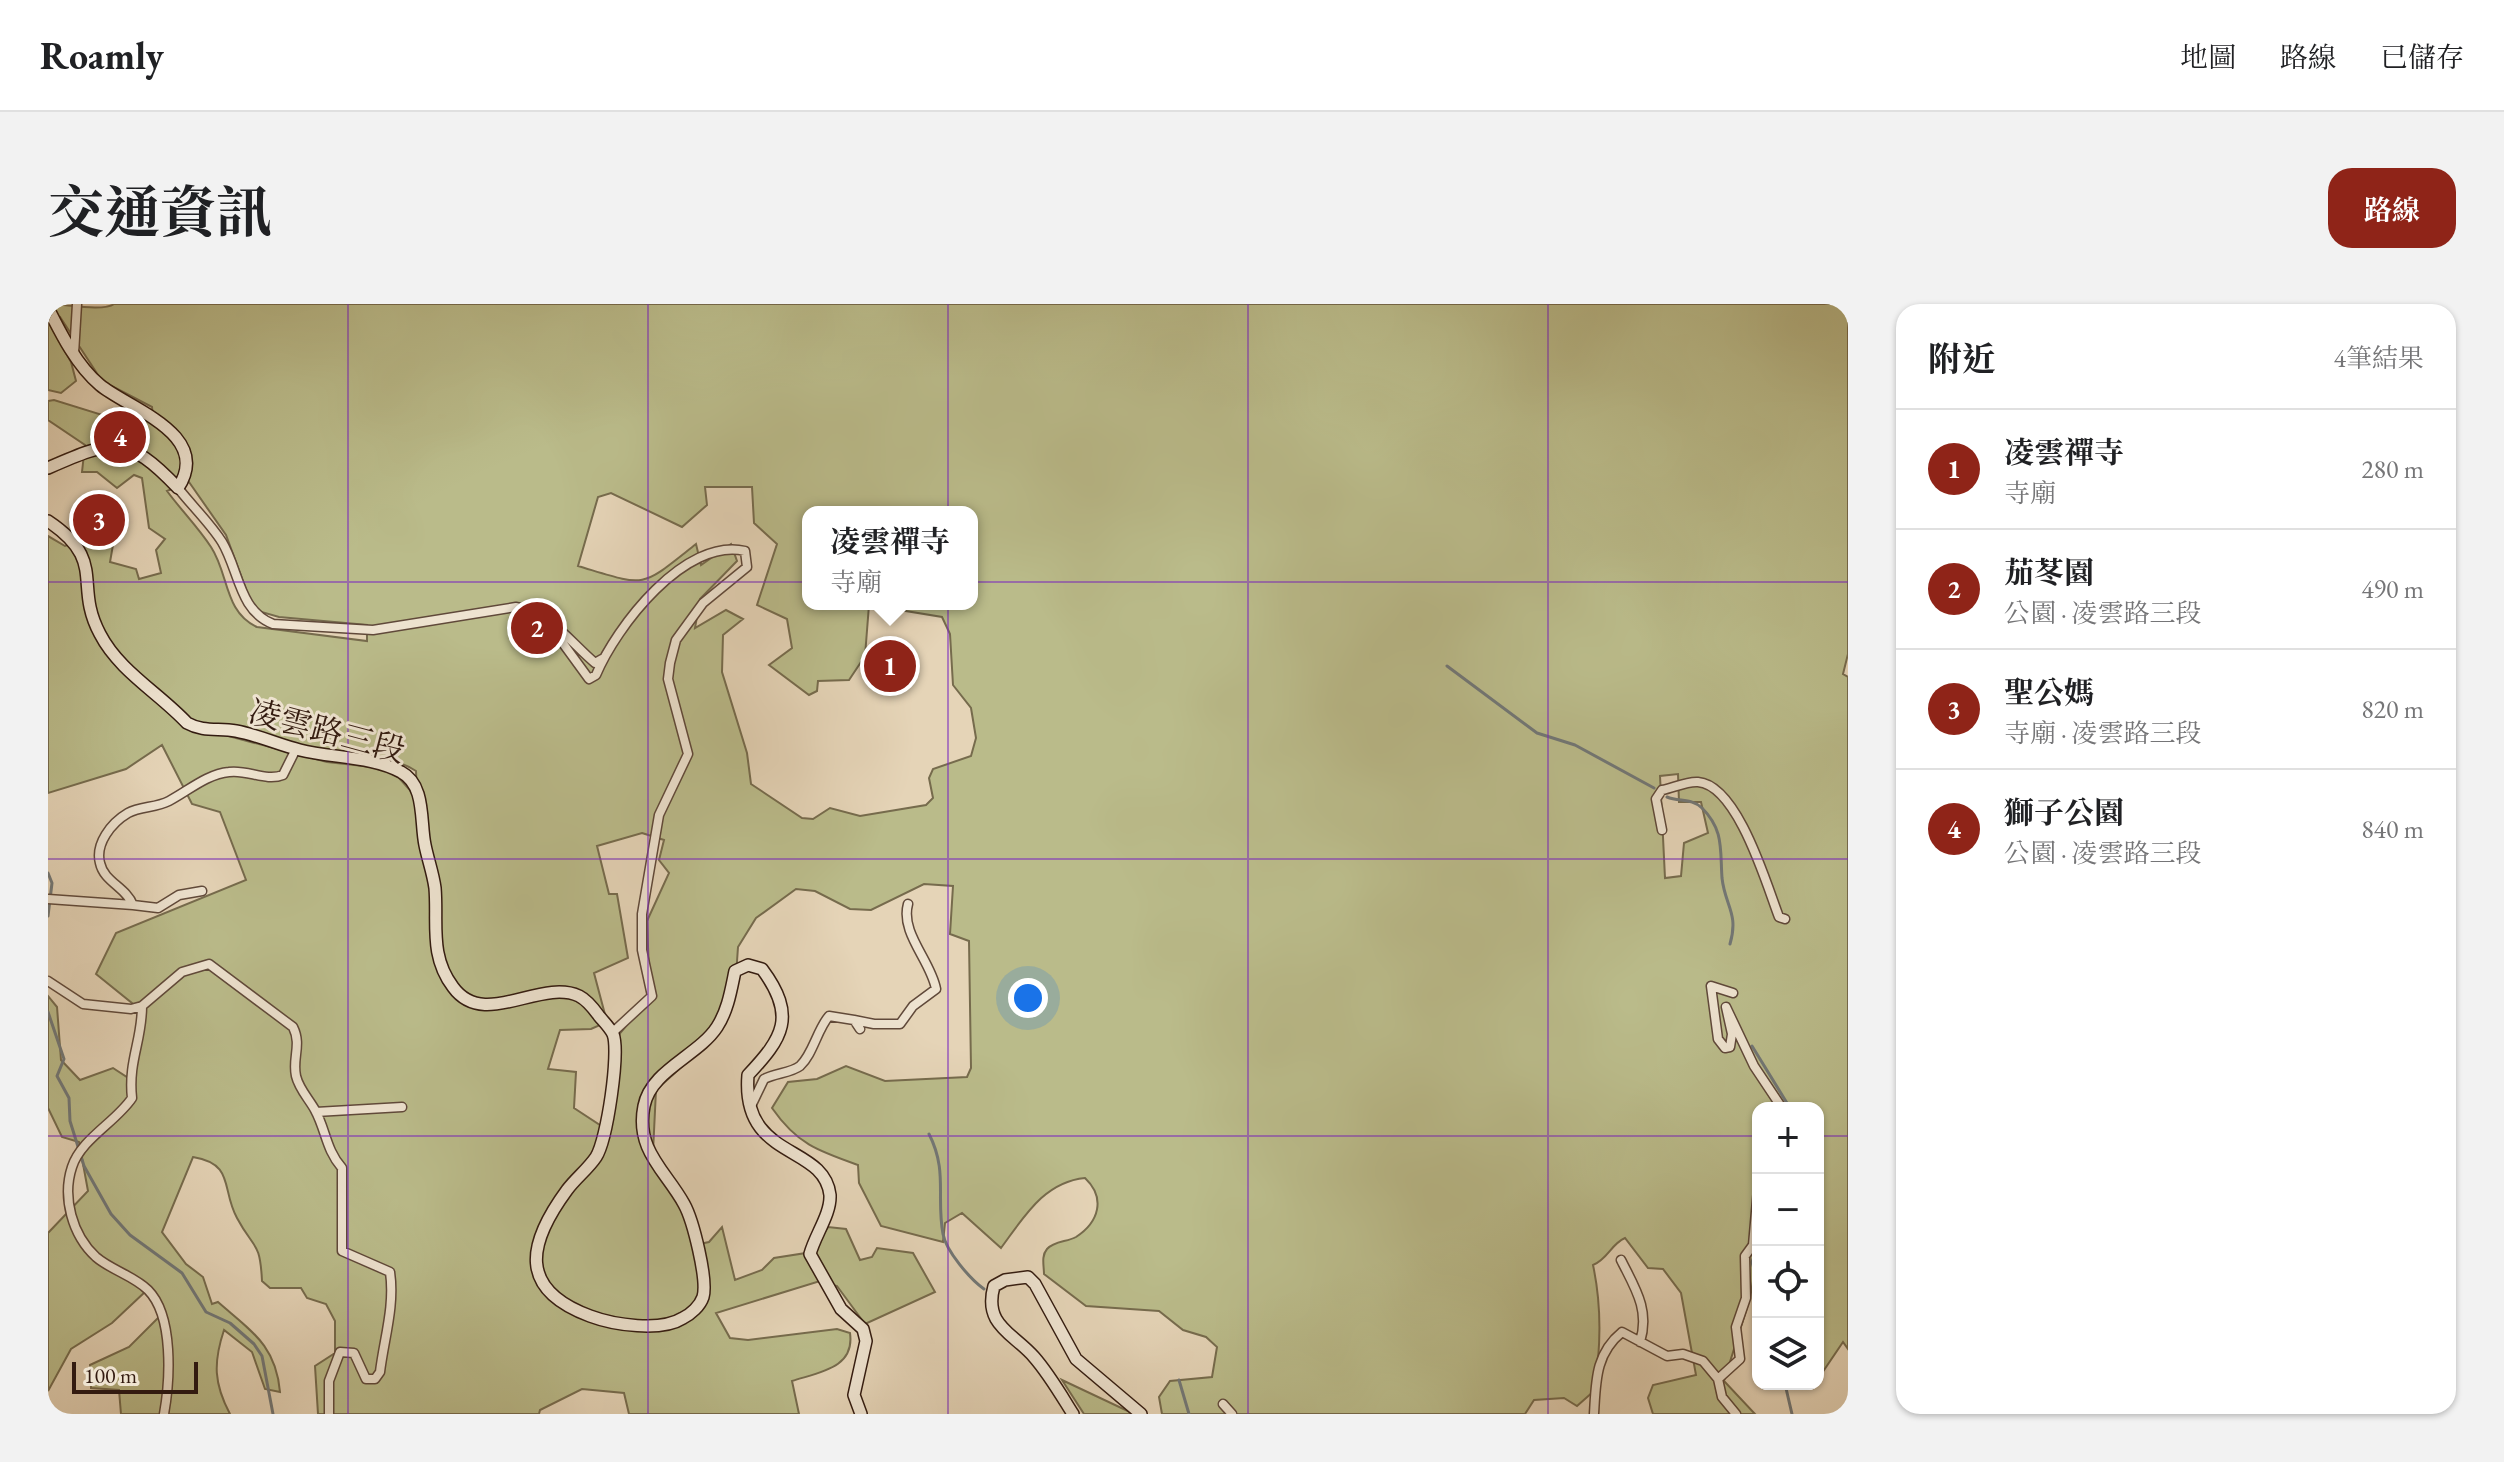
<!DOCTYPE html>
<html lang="zh-TW">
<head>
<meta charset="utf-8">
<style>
	:root { --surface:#fff; --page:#f2f2f2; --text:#202124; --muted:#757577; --line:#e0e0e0; --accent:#8f2418 }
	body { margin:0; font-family:"EB Garamond","Noto Serif TC",serif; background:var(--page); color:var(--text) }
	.controls { position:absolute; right:24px; bottom:24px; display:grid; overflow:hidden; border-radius:16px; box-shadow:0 2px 6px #0004 }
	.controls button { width:72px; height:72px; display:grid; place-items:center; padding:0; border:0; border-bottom:2px solid var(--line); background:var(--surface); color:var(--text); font:40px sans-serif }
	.scale { position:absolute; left:24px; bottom:20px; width:126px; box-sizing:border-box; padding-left:8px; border:4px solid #331b10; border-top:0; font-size:22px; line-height:28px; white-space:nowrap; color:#331b10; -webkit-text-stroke:6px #eee3d0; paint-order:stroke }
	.you { position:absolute; left:980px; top:694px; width:28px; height:28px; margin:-20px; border:6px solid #fff; border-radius:50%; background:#1a73e8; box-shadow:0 0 0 12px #1a73e833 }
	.badge { display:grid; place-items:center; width:52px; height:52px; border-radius:50%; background:var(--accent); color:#fff; font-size:26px; font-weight:700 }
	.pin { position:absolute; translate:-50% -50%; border:4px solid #fff; box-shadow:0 2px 8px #0006 }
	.popup { position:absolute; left:754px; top:202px; width:176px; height:104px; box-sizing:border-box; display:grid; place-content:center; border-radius:16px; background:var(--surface); filter:drop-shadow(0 2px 6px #0005); font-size:26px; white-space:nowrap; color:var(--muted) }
	.popup b { font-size:30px; color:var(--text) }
	.popup::after { content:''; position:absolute; left:50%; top:100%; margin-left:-16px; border:16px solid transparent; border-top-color:var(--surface) }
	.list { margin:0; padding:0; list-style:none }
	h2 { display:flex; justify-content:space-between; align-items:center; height:104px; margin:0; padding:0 32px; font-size:34px }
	h2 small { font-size:26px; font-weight:400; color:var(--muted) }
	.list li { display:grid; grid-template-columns:52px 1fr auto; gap:24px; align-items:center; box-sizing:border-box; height:120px; padding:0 32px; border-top:2px solid var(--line) }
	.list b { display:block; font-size:30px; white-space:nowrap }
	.list p { margin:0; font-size:26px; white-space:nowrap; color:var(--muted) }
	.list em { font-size:26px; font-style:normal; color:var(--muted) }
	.icon { flex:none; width:44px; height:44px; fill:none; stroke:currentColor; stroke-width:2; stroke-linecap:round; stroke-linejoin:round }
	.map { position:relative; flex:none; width:1800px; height:1110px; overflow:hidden; border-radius:24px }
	header { display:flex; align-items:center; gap:48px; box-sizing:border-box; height:112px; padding:0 40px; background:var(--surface); border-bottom:2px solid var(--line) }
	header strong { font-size:38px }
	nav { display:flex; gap:44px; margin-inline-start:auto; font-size:28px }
	.intro { display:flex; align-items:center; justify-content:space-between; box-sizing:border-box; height:192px; padding:0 48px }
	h1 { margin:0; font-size:56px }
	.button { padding:20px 36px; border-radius:24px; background:var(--accent); color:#fff; font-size:28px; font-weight:700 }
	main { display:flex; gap:48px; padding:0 48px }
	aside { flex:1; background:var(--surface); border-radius:24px; box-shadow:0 2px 6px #0004 }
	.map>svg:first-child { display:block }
	.green { fill:#babb8a; stroke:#766b4d; stroke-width:2; fill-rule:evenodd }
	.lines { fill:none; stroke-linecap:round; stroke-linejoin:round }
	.stream { stroke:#727776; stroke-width:3 }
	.street-casing { stroke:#60493a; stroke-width:11 }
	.secondary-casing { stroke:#331b10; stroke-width:14 }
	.street { stroke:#eee3d0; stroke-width:8 }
	.secondary { stroke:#eee3d0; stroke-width:11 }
	.grid { fill:none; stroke:#7b2cbf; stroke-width:2; stroke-opacity:0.55 }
	.labels { text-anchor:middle; stroke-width:6; stroke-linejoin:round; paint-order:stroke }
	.street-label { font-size:32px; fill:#331b10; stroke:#eee3d0 }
</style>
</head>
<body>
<header>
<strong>Roamly</strong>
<nav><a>地圖</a><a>路線</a><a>已儲存</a></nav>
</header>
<div class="intro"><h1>交通資訊</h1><a class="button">路線</a></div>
<main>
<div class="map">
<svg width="1800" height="1110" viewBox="0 0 1800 1110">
	<rect width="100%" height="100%" fill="#e5d4b7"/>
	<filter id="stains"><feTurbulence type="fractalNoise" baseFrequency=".0025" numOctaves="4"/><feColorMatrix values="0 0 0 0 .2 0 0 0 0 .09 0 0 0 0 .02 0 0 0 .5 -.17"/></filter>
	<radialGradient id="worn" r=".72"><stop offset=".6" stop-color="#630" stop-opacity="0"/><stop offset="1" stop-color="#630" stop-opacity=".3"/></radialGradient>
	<path class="green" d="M0 0C17 0 55 8 66 0H1800V350L1795 370 1800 373V1045L1795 1038 1770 1075V804H1710V949L1702 994 1676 1077 1707 1110H1605L1600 1094 1605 1081 1648 1071 1633 989 1615 965 1600 964 1577 934C1563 940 1560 955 1545 961 1554 1003 1553 1045 1546 1087L1529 1102 1516 1094 1486 1096 1477 1110H1114L1111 1093 1122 1077 1164 1073 1169 1043 1158 1033 1135 1026 1111 1007 1038 1002 996 970C996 962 993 952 999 945 1006 937 1019 938 1028 933 1051 918 1058 894 1037 874 996 878 976 913 953 944L914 909 897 919 895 938 833 922 811 879 810 861C770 847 749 840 724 804L740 778 769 775 798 762 837 777 919 773 923 764 921 637 902 630 905 582 876 580 823 606 802 605 767 587 748 585 708 614 690 643 687 686 650 748 608 786 605 848 651 940 661 938 674 923 687 976 714 966 726 954 764 948 780 923 798 925 812 956 824 953 829 944 865 949 887 988 817 1020 789 982 772 977 668 1009 682 1034 700 1036 789 1025 802 1029C807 1064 772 1068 744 1077L751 1110H581L576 1089 534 1085 492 1106 491 1110H270L267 1062 287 1049V1017L278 1000 259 994 253 984H222L214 977C212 936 206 946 189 914 173 885 187 860 145 853L114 928 138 960 155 973 164 1000 170 998C203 1027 228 1041 232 1088L217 1085 204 1048 176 1026C165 1059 166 1080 182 1110H73L71 1086 43 1084 42 1061 81 1043 116 1008 98 987 64 1019 23 1045 0 1087V929L40 887 31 838 14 833 0 804V692L9 703 13 756 32 776 65 764 82 775 95 708 48 670 68 629 198 576 172 508 144 500 114 441 78 465 0 489V232L17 242 58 228 65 241 62 258 88 265 91 275 113 269 108 246 117 235 101 224 94 174 86 171 69 184 49 168H34L37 141 0 116V97L6 96 54 111C72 97 86 106 105 113L104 103 54 77 12 13 0 17 23 58 28 77 13 89 0 86ZM141 178 178 231 202 296 210 307 231 313 319 321V337L209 323C176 308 181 270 163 243 150 223 133 206 119 187ZM657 183H704L706 219 729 240 709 301 739 315 744 344 721 361 761 391 769 387 770 377 801 376 817 352 821 301 894 313 902 330 905 381 923 404 928 434 923 452 885 465 881 474 885 494 878 501 812 512 782 504 765 515 754 514 703 480 699 449 674 368 675 331 695 315 678 306 647 324 652 295 689 257 683 240 653 261 648 240C591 285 600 283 530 262L550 193 563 189 634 223 659 201ZM760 208H924V300H760ZM187 421C213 429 239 439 265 446 300 454 337 447 368 467L369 494 343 465 279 458 180 432ZM1630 470 1631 498H1653L1660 529 1636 539 1633 572 1617 574 1612 472ZM594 529 616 536 611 556 621 569 599 617 602 693 564 739 555 823 526 804 528 768 500 765 512 726 543 725 559 718 546 669 580 654 569 590H561L549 542Z
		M1014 1076 1086 1110H1036Z"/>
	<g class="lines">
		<path class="stream" d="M1399 362 1489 429 1527 441 1606 484
			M1619 493C1631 498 1644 494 1654 504 1676 526 1672 545 1674 574 1677 602 1691 609 1682 640
			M0 569 4 579 0 612
			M0 708 16 755 9 772 21 794 22 817 36 862 63 910 82 931 134 969 158 1008 182 1019 206 1040 214 1052 225 1110
			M1704 742 1742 804
			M881 830C900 867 888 893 895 930 898 947 922 975 936 985
			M1710 942 1704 958 1710 979
			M1131 1076 1141 1110
			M1737 1080 1744 1110"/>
		<g class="street-casing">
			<path id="street" d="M26 50 29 0
				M130 184C144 202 162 219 174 238 191 266 191 307 225 320L325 326 468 303C501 307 522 338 547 359L554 355
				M498 316 541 375 548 371C568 323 637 233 697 247L699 263 655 299 628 336 622 359 620 375 640 450 611 511 594 610V646L604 692 564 729
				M1614 526 1608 495 1614 486C1625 484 1639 477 1650 478 1690 481 1719 582 1731 613L1737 615
				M0 595 85 601C78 583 56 578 52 559 47 540 63 519 80 509 92 502 108 504 121 497 140 487 159 470 181 468 199 465 218 478 235 471L248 445
				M85 601 110 604 131 591 154 587
				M0 677 35 700 83 705 94 702 134 668 161 660 245 723C254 741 244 754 248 772 251 785 261 795 267 806 278 826 278 846 294 864V947L342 968C347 1002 336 1035 332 1068L327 1075H318L306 1049 292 1048 281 1077V1110
				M1685 689 1663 682 1670 735 1677 744 1682 743 1684 730 1678 703 1706 762 1734 804
				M94 702C94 737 80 757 84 794 68 818 33 835 24 863 14 893 24 931 48 953 63 966 86 972 100 986 126 1012 122 1077 116 1110
				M806 716 826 720H852L865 702 888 685C883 657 852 629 860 600
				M704 800 716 775C727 769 743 769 752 762 765 750 769 726 781 712L806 716 812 725
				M268 808 354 803
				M1573 956C1587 984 1602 1006 1592 1038
				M1175 1100 1184 1110
				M1546 1110C1548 1078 1547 1050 1574 1028L1619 1052 1635 1050 1655 1057 1670 1075
				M1688 1110 1674 1093 1670 1075 1692 1055 1688 1023 1698 994 1697 952 1705 941 1710 885"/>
		</g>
		<g class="secondary-casing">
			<path id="secondary" d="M0 4C13 30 29 62 52 81 81 105 165 130 130 184 79 130 64 136 0 164
				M0 217C60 257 25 280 52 330 71 367 111 389 139 419 155 428 170 424 188 427 210 431 231 441 252 446 283 454 324 452 353 468 378 481 372 518 377 541 380 556 385 569 387 584 390 619 381 651 405 683 436 726 492 674 531 692 539 696 546 705 551 712 556 718 562 724 565 730 572 748 559 836 548 853 540 865 528 874 519 886 480 939 469 985 542 1012 566 1021 613 1028 635 1014 643 1010 652 1002 655 993 660 976 645 916 636 900 618 867 587 846 596 802 603 766 650 752 669 723 680 706 683 686 687 667L700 661 714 665C749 712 735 734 700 771 693 857 776 839 782 891 783 910 767 931 762 950L793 1005 815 1025 818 1037 806 1091 813 1110
				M1025 1110C1013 1091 1001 1070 986 1053 965 1029 935 1021 946 982L957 976 980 973 987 980 1028 1055 1093 1110"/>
		</g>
		<use href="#street" class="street"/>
		<use href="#secondary" class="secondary"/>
	</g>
	<path class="grid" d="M300 0V1110M600 0V1110M900 0V1110M1200 0V1110M1500 0V1110M0 278H1800M0 555H1800M0 832H1710M1770 832H1800"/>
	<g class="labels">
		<g class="street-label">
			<text transform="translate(279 427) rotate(15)" y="11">凌雲路三段</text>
		</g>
	</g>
	<rect width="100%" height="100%" filter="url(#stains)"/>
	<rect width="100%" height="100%" fill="url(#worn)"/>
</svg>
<div class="controls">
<button>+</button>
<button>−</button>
<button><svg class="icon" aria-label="locate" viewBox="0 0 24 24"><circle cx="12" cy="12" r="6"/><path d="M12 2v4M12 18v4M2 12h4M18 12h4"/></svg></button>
<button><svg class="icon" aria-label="layers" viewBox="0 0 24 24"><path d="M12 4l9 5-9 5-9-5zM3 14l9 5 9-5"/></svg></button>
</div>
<div class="scale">100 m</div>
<div class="you"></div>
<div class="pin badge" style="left:842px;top:362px">1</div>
<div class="popup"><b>凌雲禪寺</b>寺廟</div>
<div class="pin badge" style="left:489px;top:324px">2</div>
<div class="pin badge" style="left:51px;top:216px">3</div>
<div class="pin badge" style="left:72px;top:133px">4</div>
</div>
<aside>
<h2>附近<small>4筆結果</small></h2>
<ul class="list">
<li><span class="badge">1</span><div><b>凌雲禪寺</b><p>寺廟</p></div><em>280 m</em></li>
<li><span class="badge">2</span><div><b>茄苳園</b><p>公園 · 凌雲路三段</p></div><em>490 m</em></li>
<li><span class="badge">3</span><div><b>聖公媽</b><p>寺廟 · 凌雲路三段</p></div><em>820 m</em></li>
<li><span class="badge">4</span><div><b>獅子公園</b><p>公園 · 凌雲路三段</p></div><em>840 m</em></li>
</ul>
</aside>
</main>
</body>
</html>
